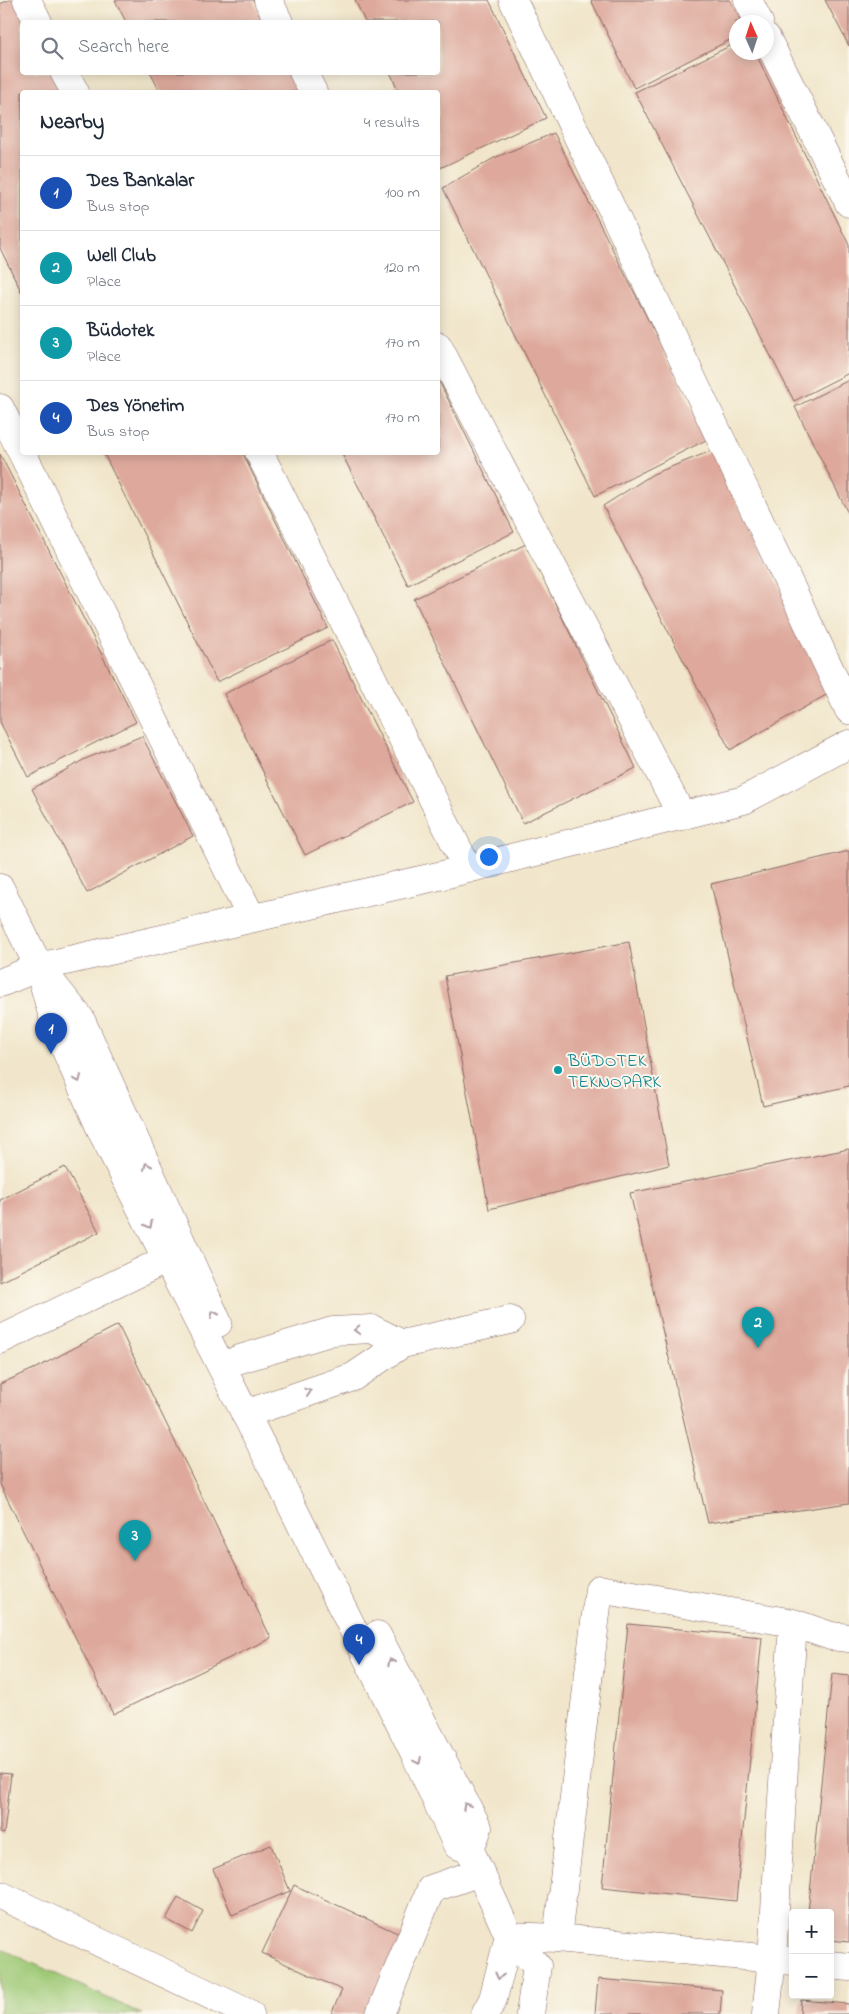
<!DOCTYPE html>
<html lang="en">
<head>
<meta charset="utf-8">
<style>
	:root { --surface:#fff; --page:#f2f2f3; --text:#1f2937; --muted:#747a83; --line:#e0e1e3; --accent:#0f766e }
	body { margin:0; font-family:"Indie Flower",sans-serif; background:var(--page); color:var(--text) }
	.controls { position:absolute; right:15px; bottom:15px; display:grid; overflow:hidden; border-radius:5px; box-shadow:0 2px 12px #0003 }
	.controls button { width:45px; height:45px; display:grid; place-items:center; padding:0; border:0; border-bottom:1px solid var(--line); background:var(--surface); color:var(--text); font:25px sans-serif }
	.compass { position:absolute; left:729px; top:15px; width:45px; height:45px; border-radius:50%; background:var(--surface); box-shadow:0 2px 12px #0003; rotate:357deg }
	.you { position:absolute; left:488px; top:856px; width:18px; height:18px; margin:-12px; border:4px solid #fff; border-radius:50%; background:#1a73e8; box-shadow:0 0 0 8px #1a73e833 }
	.badge { display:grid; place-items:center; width:32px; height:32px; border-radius:50%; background:var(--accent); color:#fff; font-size:16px; font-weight:700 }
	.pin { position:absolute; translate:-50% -41px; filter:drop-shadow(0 1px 2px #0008) }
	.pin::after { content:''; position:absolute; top:26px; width:18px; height:15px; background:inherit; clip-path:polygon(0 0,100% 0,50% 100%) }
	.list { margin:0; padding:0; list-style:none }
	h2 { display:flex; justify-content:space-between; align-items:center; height:65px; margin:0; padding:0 20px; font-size:21px }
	h2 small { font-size:16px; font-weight:400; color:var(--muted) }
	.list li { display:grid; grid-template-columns:32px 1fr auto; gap:15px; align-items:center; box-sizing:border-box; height:75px; padding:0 20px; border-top:1px solid var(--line) }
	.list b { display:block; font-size:19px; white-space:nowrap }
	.list p { margin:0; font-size:16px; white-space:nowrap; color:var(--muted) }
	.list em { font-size:16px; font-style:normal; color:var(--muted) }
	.icon { flex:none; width:28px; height:28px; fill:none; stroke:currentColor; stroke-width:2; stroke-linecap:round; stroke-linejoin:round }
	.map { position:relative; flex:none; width:849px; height:2014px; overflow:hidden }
	.search { position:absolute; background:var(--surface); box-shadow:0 2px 12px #0003; left:20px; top:20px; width:420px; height:55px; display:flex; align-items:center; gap:12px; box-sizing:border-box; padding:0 18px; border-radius:5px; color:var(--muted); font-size:19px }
	.panel { position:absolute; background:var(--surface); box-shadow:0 2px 12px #0003; left:20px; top:90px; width:420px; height:365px; border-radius:5px }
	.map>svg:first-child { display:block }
	.green { fill:#9ec976; stroke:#747450 }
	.building { fill:#dea99c }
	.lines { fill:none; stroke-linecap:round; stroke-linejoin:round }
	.minor-casing { stroke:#846563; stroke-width:29 }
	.minor { stroke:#fff; stroke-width:28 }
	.oneway { stroke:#ae9aa0 }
	.culture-dot { fill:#0f9aa8; stroke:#fbf7ec; stroke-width:2 }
	.labels { text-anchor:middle; stroke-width:4; stroke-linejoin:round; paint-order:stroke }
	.culture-label { font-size:18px; fill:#0d838f; stroke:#fbf7ec; text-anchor:start }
</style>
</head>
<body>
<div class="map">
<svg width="849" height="2014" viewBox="0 0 849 2014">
	<rect width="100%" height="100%" fill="#fbf7ec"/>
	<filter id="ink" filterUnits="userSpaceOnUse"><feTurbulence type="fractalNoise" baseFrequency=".02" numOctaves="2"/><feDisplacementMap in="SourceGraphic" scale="10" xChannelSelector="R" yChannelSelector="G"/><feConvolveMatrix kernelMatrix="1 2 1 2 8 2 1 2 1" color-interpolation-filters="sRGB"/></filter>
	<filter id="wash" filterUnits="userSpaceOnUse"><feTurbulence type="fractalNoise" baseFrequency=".0096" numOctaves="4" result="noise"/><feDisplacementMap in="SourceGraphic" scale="20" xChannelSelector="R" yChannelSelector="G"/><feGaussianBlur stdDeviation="1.12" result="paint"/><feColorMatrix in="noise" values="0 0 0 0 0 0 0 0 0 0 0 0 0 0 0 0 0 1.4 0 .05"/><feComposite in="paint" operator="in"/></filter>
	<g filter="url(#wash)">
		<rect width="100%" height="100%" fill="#f1e6cb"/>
		<path class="green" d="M0 1948 142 2014H0Z"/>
		<g id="blocks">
			<path class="building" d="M9 0H14L26 22H22V72H51L61 92H22V293L0 248V4Z
				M115 0H253L264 22H126Z
				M355 0H489L546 118 438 169V92H399L390 72H438V22H365Z
				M591 0H730L741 22H736V37L634 88Z
				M825 0H849V46Z
				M736 43V52H755L849 245V373L794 401 635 92Z
				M150 72H289L299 92H160Z
				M554 133 708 439 595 496 443 188 494 158Z
				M438 379 514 532 408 585 341 452H438Z
				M849 380V515L795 407Z
				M711 451 833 691 730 750 603 506 653 474Z
				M103 452H242L328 628 217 682Z
				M0 454 136 722 28 777 0 722Z
				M526 544 636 768 523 823 414 599Z
				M332 640 413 802 305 855 224 694Z
				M142 736 193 836 87 893 32 789 85 759Z
				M849 851V1086L763 1106 711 884Z
				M629 942 669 1165 489 1209 445 976Z
				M849 1149V1503L708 1523 630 1193Z
				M65 1167 99 1232 0 1282V1200Z
				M118 1325 271 1638 113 1714 0 1484V1384L38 1367Z
				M628 1624 762 1637 736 1901 602 1887Z
				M832 1674 849 1676V1942L830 1940V1913H808Z
				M0 1773 11 1774 4 1834 0 1833Z
				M271 1845 290 1891 232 1915 213 1869Z
				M294 1885 408 1938 372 2014H331L342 1990 262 1953Z
				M178 1897 203 1911 192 1933 166 1919Z
				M598 1979 722 1990 720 2014H595Z
				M801 2000 849 2004V2014H800Z"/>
		</g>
	</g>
	<g filter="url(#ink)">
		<use href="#blocks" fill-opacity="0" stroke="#846563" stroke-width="1"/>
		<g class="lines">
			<g class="minor-casing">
				<path id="minor" d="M27 0 38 22
					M268 0 279 22
					M513 0 849 710
					M748 0 759 22
					M766 37 849 203
					M64 72 75 92
					M303 72 313 92
					M438 346 682 816
					M0 408 251 917
					M259 452 468 869
					M0 888 39 967 80 1018 218 1323
					M39 967 56 1028 103 1134 279 1480 414 1752 457 1845 470 1850 509 1936 537 1966 530 2014
					M0 983 39 967 443 875 744 800 849 744
					M0 1340 182 1252
					M222 1368 237 1360 333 1331 372 1329 402 1344
					M245 1414 353 1377 402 1344 510 1320
					M377 1635 478 1828 470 1850
					M0 1895 250 2014
					M509 1936 557 1938 793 1961
					M557 1938 599 1589 793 1623 831 1636 849 1638
					M830 1965 849 1967
					M380 2014 431 1889 480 1872
					M485 2014 493 1999 509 1936
					M766 2014 772 1959 793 1623"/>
			</g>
			<use href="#minor" class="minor"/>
		</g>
		<defs><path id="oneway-chevron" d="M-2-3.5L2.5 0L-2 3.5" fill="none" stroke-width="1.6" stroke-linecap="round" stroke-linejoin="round" transform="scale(1.25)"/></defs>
		<g class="oneway">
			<use href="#oneway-chevron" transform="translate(78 1079) rotate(66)"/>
			<use href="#oneway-chevron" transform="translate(147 1166) rotate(-114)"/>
			<use href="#oneway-chevron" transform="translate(149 1225) rotate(63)"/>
			<use href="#oneway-chevron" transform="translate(214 1314) rotate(-114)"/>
			<use href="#oneway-chevron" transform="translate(357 1330) rotate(177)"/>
			<use href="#oneway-chevron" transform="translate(308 1392) rotate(-18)"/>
			<use href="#oneway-chevron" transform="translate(391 1662) rotate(-118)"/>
			<use href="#oneway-chevron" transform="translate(418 1761) rotate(65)"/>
			<use href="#oneway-chevron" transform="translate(466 1806) rotate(-118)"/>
			<use href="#oneway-chevron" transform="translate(499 1976) rotate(104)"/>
		</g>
	</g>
	<circle class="culture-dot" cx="558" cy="1070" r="5"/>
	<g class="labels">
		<g class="culture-label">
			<text x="568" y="1066">BÜDOTEK<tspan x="568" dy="21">TEKNOPARK</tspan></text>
		</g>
	</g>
</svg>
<div class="controls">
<button>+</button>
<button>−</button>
</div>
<svg class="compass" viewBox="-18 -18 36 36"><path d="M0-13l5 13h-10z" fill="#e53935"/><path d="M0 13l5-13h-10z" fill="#747a83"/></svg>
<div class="you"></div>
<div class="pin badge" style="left:51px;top:1054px;background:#1a4fb4">1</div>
<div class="pin badge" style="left:758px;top:1348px;background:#0f9aa8">2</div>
<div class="pin badge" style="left:135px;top:1561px;background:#0f9aa8">3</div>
<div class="pin badge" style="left:359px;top:1665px;background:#1a4fb4">4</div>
<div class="search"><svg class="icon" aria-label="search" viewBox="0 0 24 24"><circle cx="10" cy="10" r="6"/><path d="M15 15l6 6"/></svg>Search here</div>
<section class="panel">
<h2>Nearby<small>4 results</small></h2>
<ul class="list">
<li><span class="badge" style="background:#1a4fb4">1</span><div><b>Des Bankalar</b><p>Bus stop</p></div><em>100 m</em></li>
<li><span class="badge" style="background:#0f9aa8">2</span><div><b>Well Club</b><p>Place</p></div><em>120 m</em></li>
<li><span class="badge" style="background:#0f9aa8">3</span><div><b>Büdotek</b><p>Place</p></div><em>170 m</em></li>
<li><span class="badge" style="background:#1a4fb4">4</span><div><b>Des Yönetim</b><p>Bus stop</p></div><em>170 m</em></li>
</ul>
</section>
</div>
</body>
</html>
